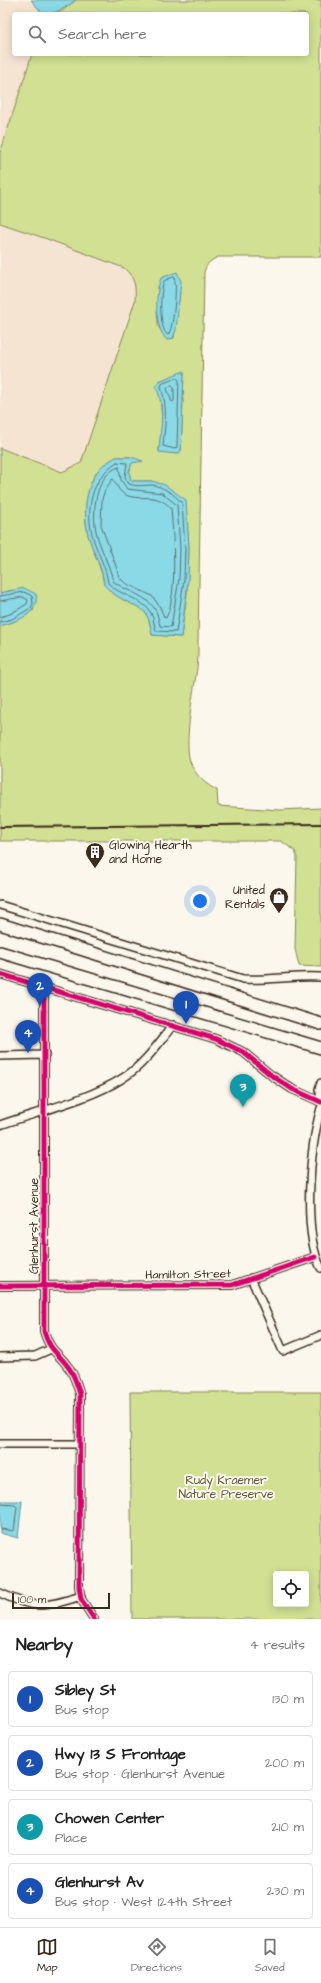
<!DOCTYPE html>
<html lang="en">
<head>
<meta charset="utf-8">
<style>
	:root { --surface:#fff; --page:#f2f2f2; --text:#222; --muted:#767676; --line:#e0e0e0; --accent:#3b2a1e }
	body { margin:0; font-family:"Architects Daughter",sans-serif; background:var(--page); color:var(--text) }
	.controls { position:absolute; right:12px; bottom:12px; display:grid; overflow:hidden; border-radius:4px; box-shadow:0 2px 10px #0003 }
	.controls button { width:36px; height:36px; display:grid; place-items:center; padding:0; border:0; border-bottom:1px solid var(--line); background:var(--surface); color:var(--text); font:20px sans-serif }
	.scale { position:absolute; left:12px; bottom:10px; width:98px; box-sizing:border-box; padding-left:4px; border:2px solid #3b2a1e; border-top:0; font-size:11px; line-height:14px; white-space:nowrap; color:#3b2a1e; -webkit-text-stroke:3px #fbf7ec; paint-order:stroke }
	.you { position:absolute; left:200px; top:901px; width:14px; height:14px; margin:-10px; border:3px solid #fff; border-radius:50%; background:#1a73e8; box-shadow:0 0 0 6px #1a73e833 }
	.badge { display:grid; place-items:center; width:26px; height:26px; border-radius:50%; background:var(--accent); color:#fff; font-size:13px; font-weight:700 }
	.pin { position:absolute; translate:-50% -33px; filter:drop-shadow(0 1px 2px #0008) }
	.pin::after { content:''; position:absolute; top:21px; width:14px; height:12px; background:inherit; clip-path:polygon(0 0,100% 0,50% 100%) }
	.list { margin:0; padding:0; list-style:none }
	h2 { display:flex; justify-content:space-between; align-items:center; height:52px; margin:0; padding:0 16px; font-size:17px }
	h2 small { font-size:13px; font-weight:400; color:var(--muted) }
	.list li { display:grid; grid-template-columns:26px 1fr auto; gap:12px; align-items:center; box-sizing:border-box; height:56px; margin:0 8px 8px; padding:0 8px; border:1px solid var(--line); border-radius:4px }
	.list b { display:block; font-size:15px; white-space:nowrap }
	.list p { margin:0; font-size:13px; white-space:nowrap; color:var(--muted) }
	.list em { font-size:13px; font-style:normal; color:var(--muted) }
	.icon { flex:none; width:22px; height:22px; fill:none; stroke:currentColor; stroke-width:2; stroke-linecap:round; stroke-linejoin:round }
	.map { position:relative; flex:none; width:321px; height:1619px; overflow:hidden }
	.search { position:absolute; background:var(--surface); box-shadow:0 2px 10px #0003; left:12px; right:12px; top:12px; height:44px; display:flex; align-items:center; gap:10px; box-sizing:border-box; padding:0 14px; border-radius:4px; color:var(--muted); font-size:15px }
	.sheet { height:308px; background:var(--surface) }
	nav { display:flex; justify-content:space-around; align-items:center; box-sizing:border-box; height:56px; border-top:1px solid var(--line); background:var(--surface); font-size:11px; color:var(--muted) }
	nav a { display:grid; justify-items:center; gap:2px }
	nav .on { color:var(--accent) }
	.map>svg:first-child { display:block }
	.built { fill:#f6e4d3 }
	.green { fill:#d2e093; stroke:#868558; fill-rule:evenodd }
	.water { fill:#8ad9e7; stroke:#6a9397 }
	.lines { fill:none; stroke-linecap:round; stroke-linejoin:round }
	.shore { stroke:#5b706e; stroke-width:1 }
	.minor-casing { stroke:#3b2a1e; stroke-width:10 }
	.highway-casing { stroke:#3b2a1e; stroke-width:14 }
	.minor { stroke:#fbf7ec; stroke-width:7 }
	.highway { stroke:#fbf7ec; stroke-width:11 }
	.rail { stroke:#3b2a1e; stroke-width:2 }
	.cycleway-casing { stroke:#fbf7ec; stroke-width:8 }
	.cycleway { stroke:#d6006c; stroke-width:5 }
	.labels { text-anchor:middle; stroke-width:4; stroke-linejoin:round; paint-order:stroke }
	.poi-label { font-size:12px; fill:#3b2a1e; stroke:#fbf7ec; text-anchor:start }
	.street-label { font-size:12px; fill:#3b2a1e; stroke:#fbf7ec }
	.park-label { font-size:12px; fill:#61583b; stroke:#fbf7ec }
</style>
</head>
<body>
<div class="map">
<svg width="321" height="1619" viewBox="0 0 321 1619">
	<rect width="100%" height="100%" fill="#fbf7ec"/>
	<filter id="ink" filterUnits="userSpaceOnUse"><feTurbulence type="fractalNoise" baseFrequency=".025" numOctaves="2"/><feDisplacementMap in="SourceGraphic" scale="8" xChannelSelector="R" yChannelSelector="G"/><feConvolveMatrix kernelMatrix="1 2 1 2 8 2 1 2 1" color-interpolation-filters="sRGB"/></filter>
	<g filter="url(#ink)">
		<path class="built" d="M0 0H31L43 14H14V54H32L0 153Z
			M0 223 47 239 124 268 132 275 136 287 135 301 81 463 62 472 0 448Z"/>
		<path class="green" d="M76 0H321V257H218C210 261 207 263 204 272L198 644C198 655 198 665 196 675 193 696 183 746 191 764 197 777 205 784 217 790L218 806 281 810 321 808V967L299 966 295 949 297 857 295 851 281 841H0V626L13 622 34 610 12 590 0 593V448L62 472 81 463 135 301C136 286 135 278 124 268L47 239 0 223V153L32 54H307V14H52L62 11ZM158 286 180 292 174 338 167 340 158 326ZM184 372 181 451 177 454 159 451 162 422 159 381ZM116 457H131C133 466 127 472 131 481H152L187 519 189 548 187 594 181 637 152 635C147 602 140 611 117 596 112 593 108 589 104 585 102 569 95 556 90 541 82 519 84 483 103 465 107 462 112 460 116 457Z
			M130 1392H321V1619H132ZM276 1574H306V1604H276Z"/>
		<path class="water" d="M31 0H76C65 8 57 14 43 14Z
			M177 272 181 281 176 330 173 338 167 340C154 328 155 294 161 278Z
			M184 371 181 451 177 454 159 452C160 430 166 408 156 387L159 381Z
			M116 457H131L143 461 132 463 129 471 131 481H152L165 485 186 500 189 548 188 580 181 637 152 635C147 602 140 611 117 596 112 593 108 589 104 585 103 569 95 556 90 541 82 518 84 483 103 465 107 462 112 460 116 457Z
			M24 588 36 594C40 615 16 621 0 626V593Z
			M0 1501H22L18 1538 0 1533Z"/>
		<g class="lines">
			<path class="shore" d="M174 277C178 283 173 331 168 335 158 329 160 291 164 281Z
				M177 378 179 380 177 447 175 449 163 446C165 426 168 407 161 387L162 384Z
				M172 385 174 387V401L172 402 167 389Z
				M117 462 127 463 125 477 129 484C137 487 144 485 152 485 164 487 174 494 182 503L185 548 184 580 176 632 156 631C154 625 154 619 151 613 143 598 120 596 108 583 106 567 98 554 93 538 85 510 91 478 117 462Z
				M119 467 121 480 127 489 162 493 177 505 180 548 179 579 171 627 160 626C159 622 158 616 156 611 148 595 126 592 113 581 109 562 97 544 95 525 93 505 97 474 119 467Z
				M113 479C117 484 118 491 124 494 140 503 154 490 171 508 173 533 178 596 166 618L164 617 160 607 152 596 125 583 119 577 117 569 101 525 102 499 105 490Z
				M0 596 24 592 32 596 33 604 31 608 12 619 0 622
				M0 601 23 597 28 600 27 604 10 614 0 617
				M0 1504 15 1505 17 1507 14 1531 0 1529"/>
			<g class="minor-casing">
				<path id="minor" d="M0 905 243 979C269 981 295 975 321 977
					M0 974 216 1039 243 1052 271 1075 292 1089 321 1102
					M44 986V1331C50 1352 58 1352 69 1368 75 1376 77 1385 80 1394L79 1586 81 1599 94 1619
					M0 1056 45 1055
					M321 1083 319 1089 321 1097
					M321 1108C310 1147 302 1232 321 1268
					M0 1125C37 1112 91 1099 123 1078 144 1065 158 1044 173 1025
					M251 1278 283 1351 321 1335
					M0 1286 232 1285 315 1257
					M0 1357 35 1356 51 1349
					M0 1444H80
					M0 1593C35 1609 44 1608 81 1596"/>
			</g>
			<g class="highway-casing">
				<path id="highway" d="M0 924 321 1024
					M0 952 321 1048"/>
			</g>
			<use href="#minor" class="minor"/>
			<use href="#highway" class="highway"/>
			<path class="rail" d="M0 827 321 824"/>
			<g class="cycleway-casing">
				<path id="cycleway" d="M0 974 216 1039 243 1052 271 1075 292 1089 321 1102
					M44 986V1331C50 1352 58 1352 69 1368 75 1376 77 1385 80 1394L79 1586 81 1599 94 1619
					M0 1286 232 1285 315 1257"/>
			</g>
			<use href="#cycleway" class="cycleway"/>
		</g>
	</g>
	<defs>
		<g id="building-pin" transform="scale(1)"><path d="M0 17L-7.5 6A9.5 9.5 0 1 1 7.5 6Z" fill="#3b2a1e" stroke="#fbf7ec"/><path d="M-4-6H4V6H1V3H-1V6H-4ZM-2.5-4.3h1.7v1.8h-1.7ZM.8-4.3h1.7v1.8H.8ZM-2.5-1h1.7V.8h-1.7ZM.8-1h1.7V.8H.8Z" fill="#fff"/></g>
		<g id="shop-pin" transform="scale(1)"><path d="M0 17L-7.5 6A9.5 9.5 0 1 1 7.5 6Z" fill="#3b2a1e" stroke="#fbf7ec"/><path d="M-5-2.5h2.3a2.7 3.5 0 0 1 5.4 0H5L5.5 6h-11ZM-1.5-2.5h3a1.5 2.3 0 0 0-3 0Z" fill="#fff"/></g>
	</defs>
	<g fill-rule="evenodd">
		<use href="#building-pin" x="95" y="852"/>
		<use href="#shop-pin" x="279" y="897"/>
	</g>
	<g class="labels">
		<g class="poi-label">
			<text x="109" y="849">Glowing Hearth<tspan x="109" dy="14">and Home</tspan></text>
			<text x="265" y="894" text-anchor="end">United<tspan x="265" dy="14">Rentals</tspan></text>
		</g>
		<g class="street-label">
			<text transform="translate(34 1226) rotate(-90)" y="4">Glenhurst Avenue</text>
			<text transform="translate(188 1274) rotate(-1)" y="4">Hamilton Street</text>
		</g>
		<g class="park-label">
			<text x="226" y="1484">Rudy Kraemer<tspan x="226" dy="14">Nature Preserve</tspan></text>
		</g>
	</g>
</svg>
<div class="controls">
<button><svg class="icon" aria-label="locate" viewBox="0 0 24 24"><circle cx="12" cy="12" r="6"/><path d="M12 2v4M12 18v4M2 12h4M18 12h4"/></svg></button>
</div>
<div class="scale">100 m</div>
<div class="you"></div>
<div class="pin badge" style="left:186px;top:1024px;background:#1a4fb4">1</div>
<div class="pin badge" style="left:40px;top:1006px;background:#1a4fb4">2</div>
<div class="pin badge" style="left:243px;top:1107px;background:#0f9aa8">3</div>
<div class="pin badge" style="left:28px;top:1053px;background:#1a4fb4">4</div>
<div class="search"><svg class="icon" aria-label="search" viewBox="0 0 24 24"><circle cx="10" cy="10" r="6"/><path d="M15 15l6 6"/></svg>Search here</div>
</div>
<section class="sheet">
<h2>Nearby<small>4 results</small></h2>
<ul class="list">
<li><span class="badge" style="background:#1a4fb4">1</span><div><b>Sibley St</b><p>Bus stop</p></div><em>130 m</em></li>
<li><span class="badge" style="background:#1a4fb4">2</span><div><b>Hwy 13 S Frontage</b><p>Bus stop · Glenhurst Avenue</p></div><em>200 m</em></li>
<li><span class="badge" style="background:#0f9aa8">3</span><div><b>Chowen Center</b><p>Place</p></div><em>210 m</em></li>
<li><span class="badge" style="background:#1a4fb4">4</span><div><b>Glenhurst Av</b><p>Bus stop · West 124th Street</p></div><em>230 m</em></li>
</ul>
</section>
<nav>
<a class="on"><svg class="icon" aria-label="map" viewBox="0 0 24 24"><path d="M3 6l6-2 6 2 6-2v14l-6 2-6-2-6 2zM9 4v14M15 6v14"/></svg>Map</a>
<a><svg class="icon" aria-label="directions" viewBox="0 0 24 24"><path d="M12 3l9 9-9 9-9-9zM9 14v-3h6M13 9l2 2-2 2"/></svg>Directions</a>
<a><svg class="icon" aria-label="saved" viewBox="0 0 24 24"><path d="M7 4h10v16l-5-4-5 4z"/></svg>Saved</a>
</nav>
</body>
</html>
